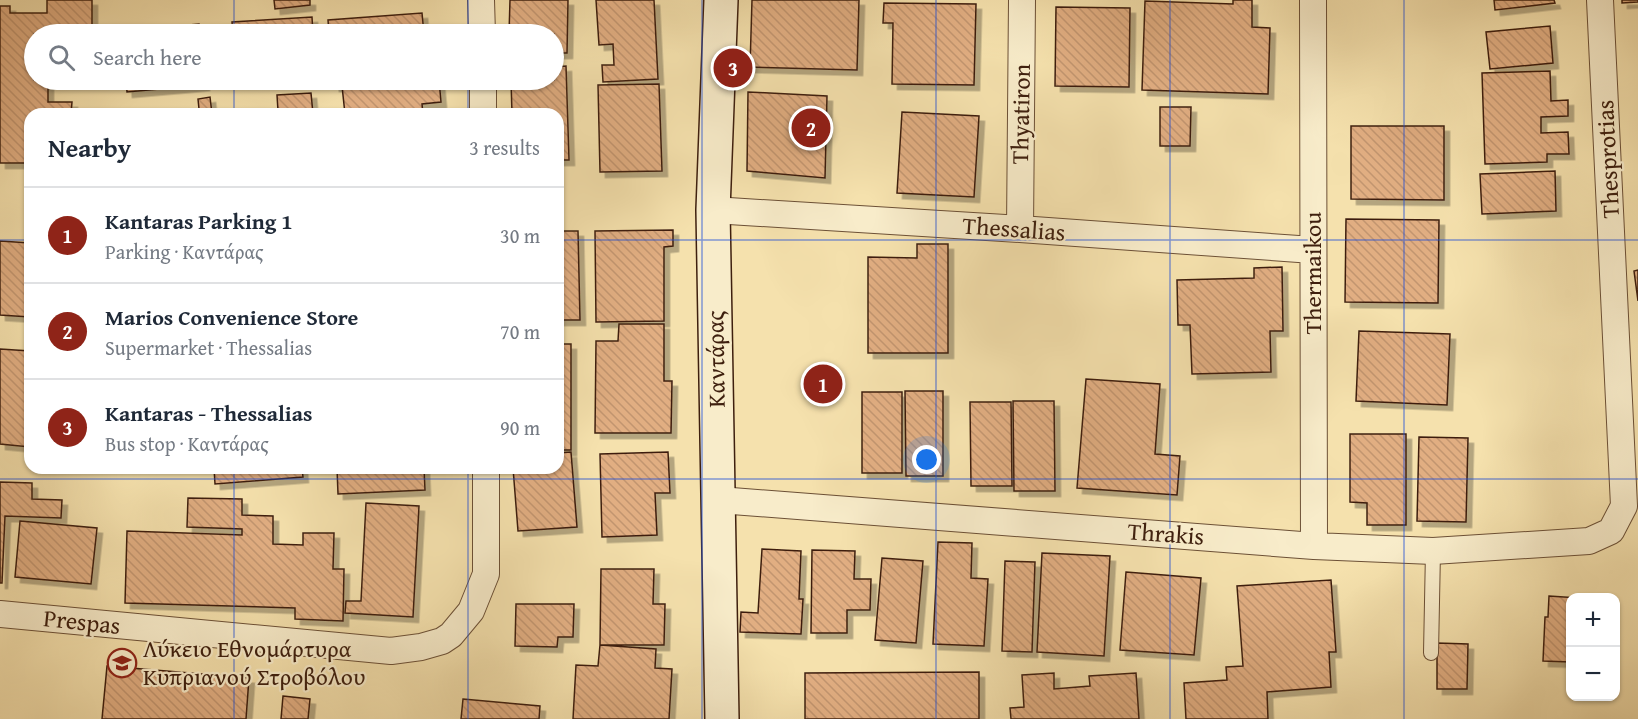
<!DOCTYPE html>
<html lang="en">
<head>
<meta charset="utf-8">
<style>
	:root { --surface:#fff; --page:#f6f6f7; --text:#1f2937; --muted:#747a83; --line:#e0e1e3; --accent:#8f2418 }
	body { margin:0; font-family:"Gentium Book Plus",serif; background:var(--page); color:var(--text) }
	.controls { position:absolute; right:18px; bottom:18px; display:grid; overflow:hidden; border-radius:12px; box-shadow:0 2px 4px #0004 }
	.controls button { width:54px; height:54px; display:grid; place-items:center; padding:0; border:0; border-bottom:2px solid var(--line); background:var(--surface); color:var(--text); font:30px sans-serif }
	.you { position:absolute; left:927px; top:460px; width:21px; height:21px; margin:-15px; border:4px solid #fff; border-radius:50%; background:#1a73e8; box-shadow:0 0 0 9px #1a73e833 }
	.badge { display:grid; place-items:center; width:39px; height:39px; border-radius:50%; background:var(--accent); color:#fff; font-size:20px; font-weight:700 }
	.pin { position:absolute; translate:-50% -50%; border:3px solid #fff; box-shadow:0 2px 6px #0006 }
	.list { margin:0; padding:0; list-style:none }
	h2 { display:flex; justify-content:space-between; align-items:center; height:78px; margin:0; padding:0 24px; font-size:26px }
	h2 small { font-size:20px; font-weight:400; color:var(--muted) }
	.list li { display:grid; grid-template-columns:39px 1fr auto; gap:18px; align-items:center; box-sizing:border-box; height:96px; padding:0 24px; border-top:2px solid var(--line) }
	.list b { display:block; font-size:22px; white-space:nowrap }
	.list p { margin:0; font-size:20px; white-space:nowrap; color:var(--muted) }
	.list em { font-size:20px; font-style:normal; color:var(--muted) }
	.icon { flex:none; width:33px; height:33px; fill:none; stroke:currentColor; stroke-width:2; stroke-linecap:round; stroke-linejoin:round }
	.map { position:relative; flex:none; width:1638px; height:719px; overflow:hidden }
	.search { position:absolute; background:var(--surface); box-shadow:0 2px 4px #0004; left:24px; top:24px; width:540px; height:66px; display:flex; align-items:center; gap:15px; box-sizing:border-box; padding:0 21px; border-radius:33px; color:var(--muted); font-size:22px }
	.panel { position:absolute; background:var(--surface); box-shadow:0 2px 4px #0004; left:24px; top:108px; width:540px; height:366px; border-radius:18px }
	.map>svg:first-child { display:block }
	.building { fill:url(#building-back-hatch); stroke:#3e1f0e; stroke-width:1.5; filter:url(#shadow) }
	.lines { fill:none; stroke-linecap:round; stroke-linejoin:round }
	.lane-casing { stroke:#6c5036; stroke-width:16 }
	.street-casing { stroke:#6c5036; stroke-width:28 }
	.secondary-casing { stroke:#3e1f0e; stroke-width:36 }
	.lane { stroke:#f8ecca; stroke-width:14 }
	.street { stroke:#f8ecca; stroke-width:26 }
	.secondary { stroke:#f8ecca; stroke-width:33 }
	.grid { fill:none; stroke:#1d4ed8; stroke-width:1.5; stroke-opacity:0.55 }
	.labels { text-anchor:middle; stroke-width:4.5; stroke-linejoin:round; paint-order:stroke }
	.street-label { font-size:24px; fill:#3e1f0e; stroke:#f8ecca }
	.poi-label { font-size:24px; fill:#3e1f0e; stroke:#f8ecca; text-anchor:start }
</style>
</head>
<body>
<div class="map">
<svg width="1638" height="719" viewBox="0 0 1638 719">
	<defs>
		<pattern id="building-back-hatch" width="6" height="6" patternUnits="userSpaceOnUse" patternTransform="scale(1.5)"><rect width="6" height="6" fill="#e1ae82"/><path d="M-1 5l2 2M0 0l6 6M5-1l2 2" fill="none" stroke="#c2956f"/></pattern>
		<filter id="shadow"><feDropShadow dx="5.5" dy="5.5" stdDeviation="0" flood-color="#0004"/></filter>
	</defs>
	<rect width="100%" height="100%" fill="#f5e1ad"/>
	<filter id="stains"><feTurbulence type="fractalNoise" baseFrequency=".00333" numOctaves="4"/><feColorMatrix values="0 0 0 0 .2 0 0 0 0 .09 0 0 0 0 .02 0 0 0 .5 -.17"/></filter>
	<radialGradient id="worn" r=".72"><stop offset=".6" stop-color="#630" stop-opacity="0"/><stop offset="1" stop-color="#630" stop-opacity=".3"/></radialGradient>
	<path class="building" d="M47 0H92V34H34V80H92V82H48V102H72L71 114H30V163H0V6H10V13H47Z
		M274 0H310V5L275 9Z
		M510 0H568L567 53H554V34H509Z
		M596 0H654L658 79 603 82 602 65H614L613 44 599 45Z
		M752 0H859L857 70 750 67Z
		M1233 0H1252V27L1270 28 1268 94 1142 90 1145 1 1233 4Z
		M1494 0H1554L1555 3 1495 10Z
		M1622 0H1638V2L1622 3Z
		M884 3 976 4 974 85 892 84 893 23H883Z
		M1056 7 1130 8 1129 87 1055 86Z
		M422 13 424 34H329L328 20Z
		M312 17 313 34H233L232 22Z
		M199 24 200 34H122V31Z
		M1550 26 1553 63 1490 69 1486 32Z
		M566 66 569 160H558V114H512L511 80H554V67Z
		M1550 71 1551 101 1568 100V116L1541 117V133L1568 132 1569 154H1547V162L1485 164 1482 73Z
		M126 80H204V85L127 92Z
		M333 80H439L441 102 422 104 423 114H345L342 86H334Z
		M659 84 662 171 600 172 598 85Z
		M748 92 827 96 825 178 747 171Z
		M311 93 313 114H242L278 111 277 95Z
		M210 97 212 114H160L199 109 198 99Z
		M1160 107H1191L1190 146H1160Z
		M902 112 979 116 974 197 897 193Z
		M1351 126H1444V200L1351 199Z
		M1555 171 1556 211 1482 214 1480 174Z
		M1346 219 1439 220 1438 303 1345 302Z
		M673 230V246L664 247V321L596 322 595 231Z
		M558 231H578L580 320H558Z
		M0 241 30 243V317L0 315Z
		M917 244H948V353H868V257L917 258Z
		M1282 267 1283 331H1270L1271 372 1192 374 1190 325H1178L1177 280 1254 278V268Z
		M1638 270V301L1634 271Z
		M619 324H664V381H672L671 433H595L596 341H618Z
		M1359 331 1450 334 1447 405 1356 401Z
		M558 344H571V450H558Z
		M0 349 30 351V447L0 444Z
		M1086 379 1160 384 1155 454 1180 456 1177 495 1077 488Z
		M905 391H943V476H906Z
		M862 392H902V473H862Z
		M1013 401H1054L1055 491H1014Z
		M970 402H1011L1012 486H971Z
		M1350 434H1406V525H1367V503L1350 502Z
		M1419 437 1468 438 1466 522 1417 521Z
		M571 452 577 527 518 531 513 468H558V453Z
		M668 452 670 493H655L657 535 602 537 600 454Z
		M214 468H302L303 477 215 484Z
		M337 468H424L425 490 338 494Z
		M0 482 32 483V499L62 500 61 518 5 516 2 583H0Z
		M188 498 242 499V515L273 516V544L303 545V533H334L333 569H344L343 621 295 619V608L125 603 127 531 242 535V529L187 527Z
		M366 503 419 506 413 617 345 613 346 601H361Z
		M20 521 97 528 91 584 15 577Z
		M938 542 972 543 971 578 988 579 984 646 933 644Z
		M762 549 801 551 799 599H803L801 634 740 632 741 612 758 613Z
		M812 550 855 551 854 579H871L870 610H847V633H811Z
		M1042 553 1110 556 1104 656 1037 652Z
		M882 558 923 561 916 643 875 640Z
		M1005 561 1035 562 1032 652 1002 651Z
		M601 569H654L653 604H665L664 645H600Z
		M1126 572 1201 578 1194 655 1120 650Z
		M1331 580 1336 652H1329L1331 687 1267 692 1268 719H1186L1184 683 1227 680 1226 667 1243 666 1237 586Z
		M1549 596 1579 598H1570V662L1543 661 1545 617H1548Z
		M516 604H574L573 637H558L557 647 515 646Z
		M1437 643 1468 644 1467 689H1437Z
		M600 645 656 649 655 668 672 669 669 719H573L576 665 598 666Z
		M107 666 249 678 246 719H102Z
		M979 672V719H805V673Z
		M1054 673V689L1090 686 1089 676 1136 673 1139 719H1011L1010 708 1024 707 1022 675Z
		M283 696 310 699 308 719H281Z
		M463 699 540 706 539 719H461Z"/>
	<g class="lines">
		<g class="lane-casing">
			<path id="lane" d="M1431 653 1433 551"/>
		</g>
		<g class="street-casing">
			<path id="street" d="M481 0 482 34
				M1313 0 1314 546
				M483 80V114
				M713 210 1020 229 1313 250
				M1020 229 1022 0
				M719 500 1314 546 1433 551 1589 541 1611 531 1624 506 1600 0
				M0 614 391 651 421 647 442 641 451 635 471 611 486 574V468"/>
		</g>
		<g class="secondary-casing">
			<path id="secondary" d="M721 0 713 210 722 719"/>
		</g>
		<use href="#lane" class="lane"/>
		<use href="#street" class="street"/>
		<use href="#secondary" class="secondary"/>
	</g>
	<path class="grid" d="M234 0V34M468 0V34M702 0V719M936 0V719M1170 0V719M1404 0V719M234 80V114M468 80V114M0 240H30M558 240H1638M234 468V719M468 468V719M0 479H1638"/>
	<defs>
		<g id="school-ring" transform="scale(1.5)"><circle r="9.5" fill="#f8ecca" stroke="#8f2418" stroke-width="1.5"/><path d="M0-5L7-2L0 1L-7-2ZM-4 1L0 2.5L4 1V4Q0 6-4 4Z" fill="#8f2418"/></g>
	</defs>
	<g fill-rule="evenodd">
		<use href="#school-ring" x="122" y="663"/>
	</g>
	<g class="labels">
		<g class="street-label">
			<text transform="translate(1021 114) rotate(-89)" y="8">Thyatiron</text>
			<text transform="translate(1608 159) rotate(-93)" y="8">Thesprotias</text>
			<text transform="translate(1014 229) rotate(4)" y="8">Thessalias</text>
			<text transform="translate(1313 273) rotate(-90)" y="8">Thermaikou</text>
			<text transform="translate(716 359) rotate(-91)" y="8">Καντάρας</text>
			<text transform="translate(1166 534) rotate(4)" y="8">Thrakis</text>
			<text transform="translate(82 622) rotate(6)" y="8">Prespas</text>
		</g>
		<g class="poi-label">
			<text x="143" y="657">Λύκειο Εθνομάρτυρα<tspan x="143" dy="28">Κυπριανού Στροβόλου</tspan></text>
		</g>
	</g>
	<rect width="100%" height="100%" filter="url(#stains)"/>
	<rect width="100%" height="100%" fill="url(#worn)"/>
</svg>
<div class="controls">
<button>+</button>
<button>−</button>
</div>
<div class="you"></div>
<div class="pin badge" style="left:823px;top:384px">1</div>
<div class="pin badge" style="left:811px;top:128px">2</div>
<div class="pin badge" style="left:733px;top:68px">3</div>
<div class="search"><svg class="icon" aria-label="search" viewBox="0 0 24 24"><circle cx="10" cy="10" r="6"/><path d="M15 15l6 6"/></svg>Search here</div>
<section class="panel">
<h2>Nearby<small>3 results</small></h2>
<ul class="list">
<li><span class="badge">1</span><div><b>Kantaras Parking 1</b><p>Parking · Καντάρας</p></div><em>30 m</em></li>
<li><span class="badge">2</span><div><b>Marios Convenience Store</b><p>Supermarket · Thessalias</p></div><em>70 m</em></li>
<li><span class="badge">3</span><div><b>Kantaras - Thessalias</b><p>Bus stop · Καντάρας</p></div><em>90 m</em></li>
</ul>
</section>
</div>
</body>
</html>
